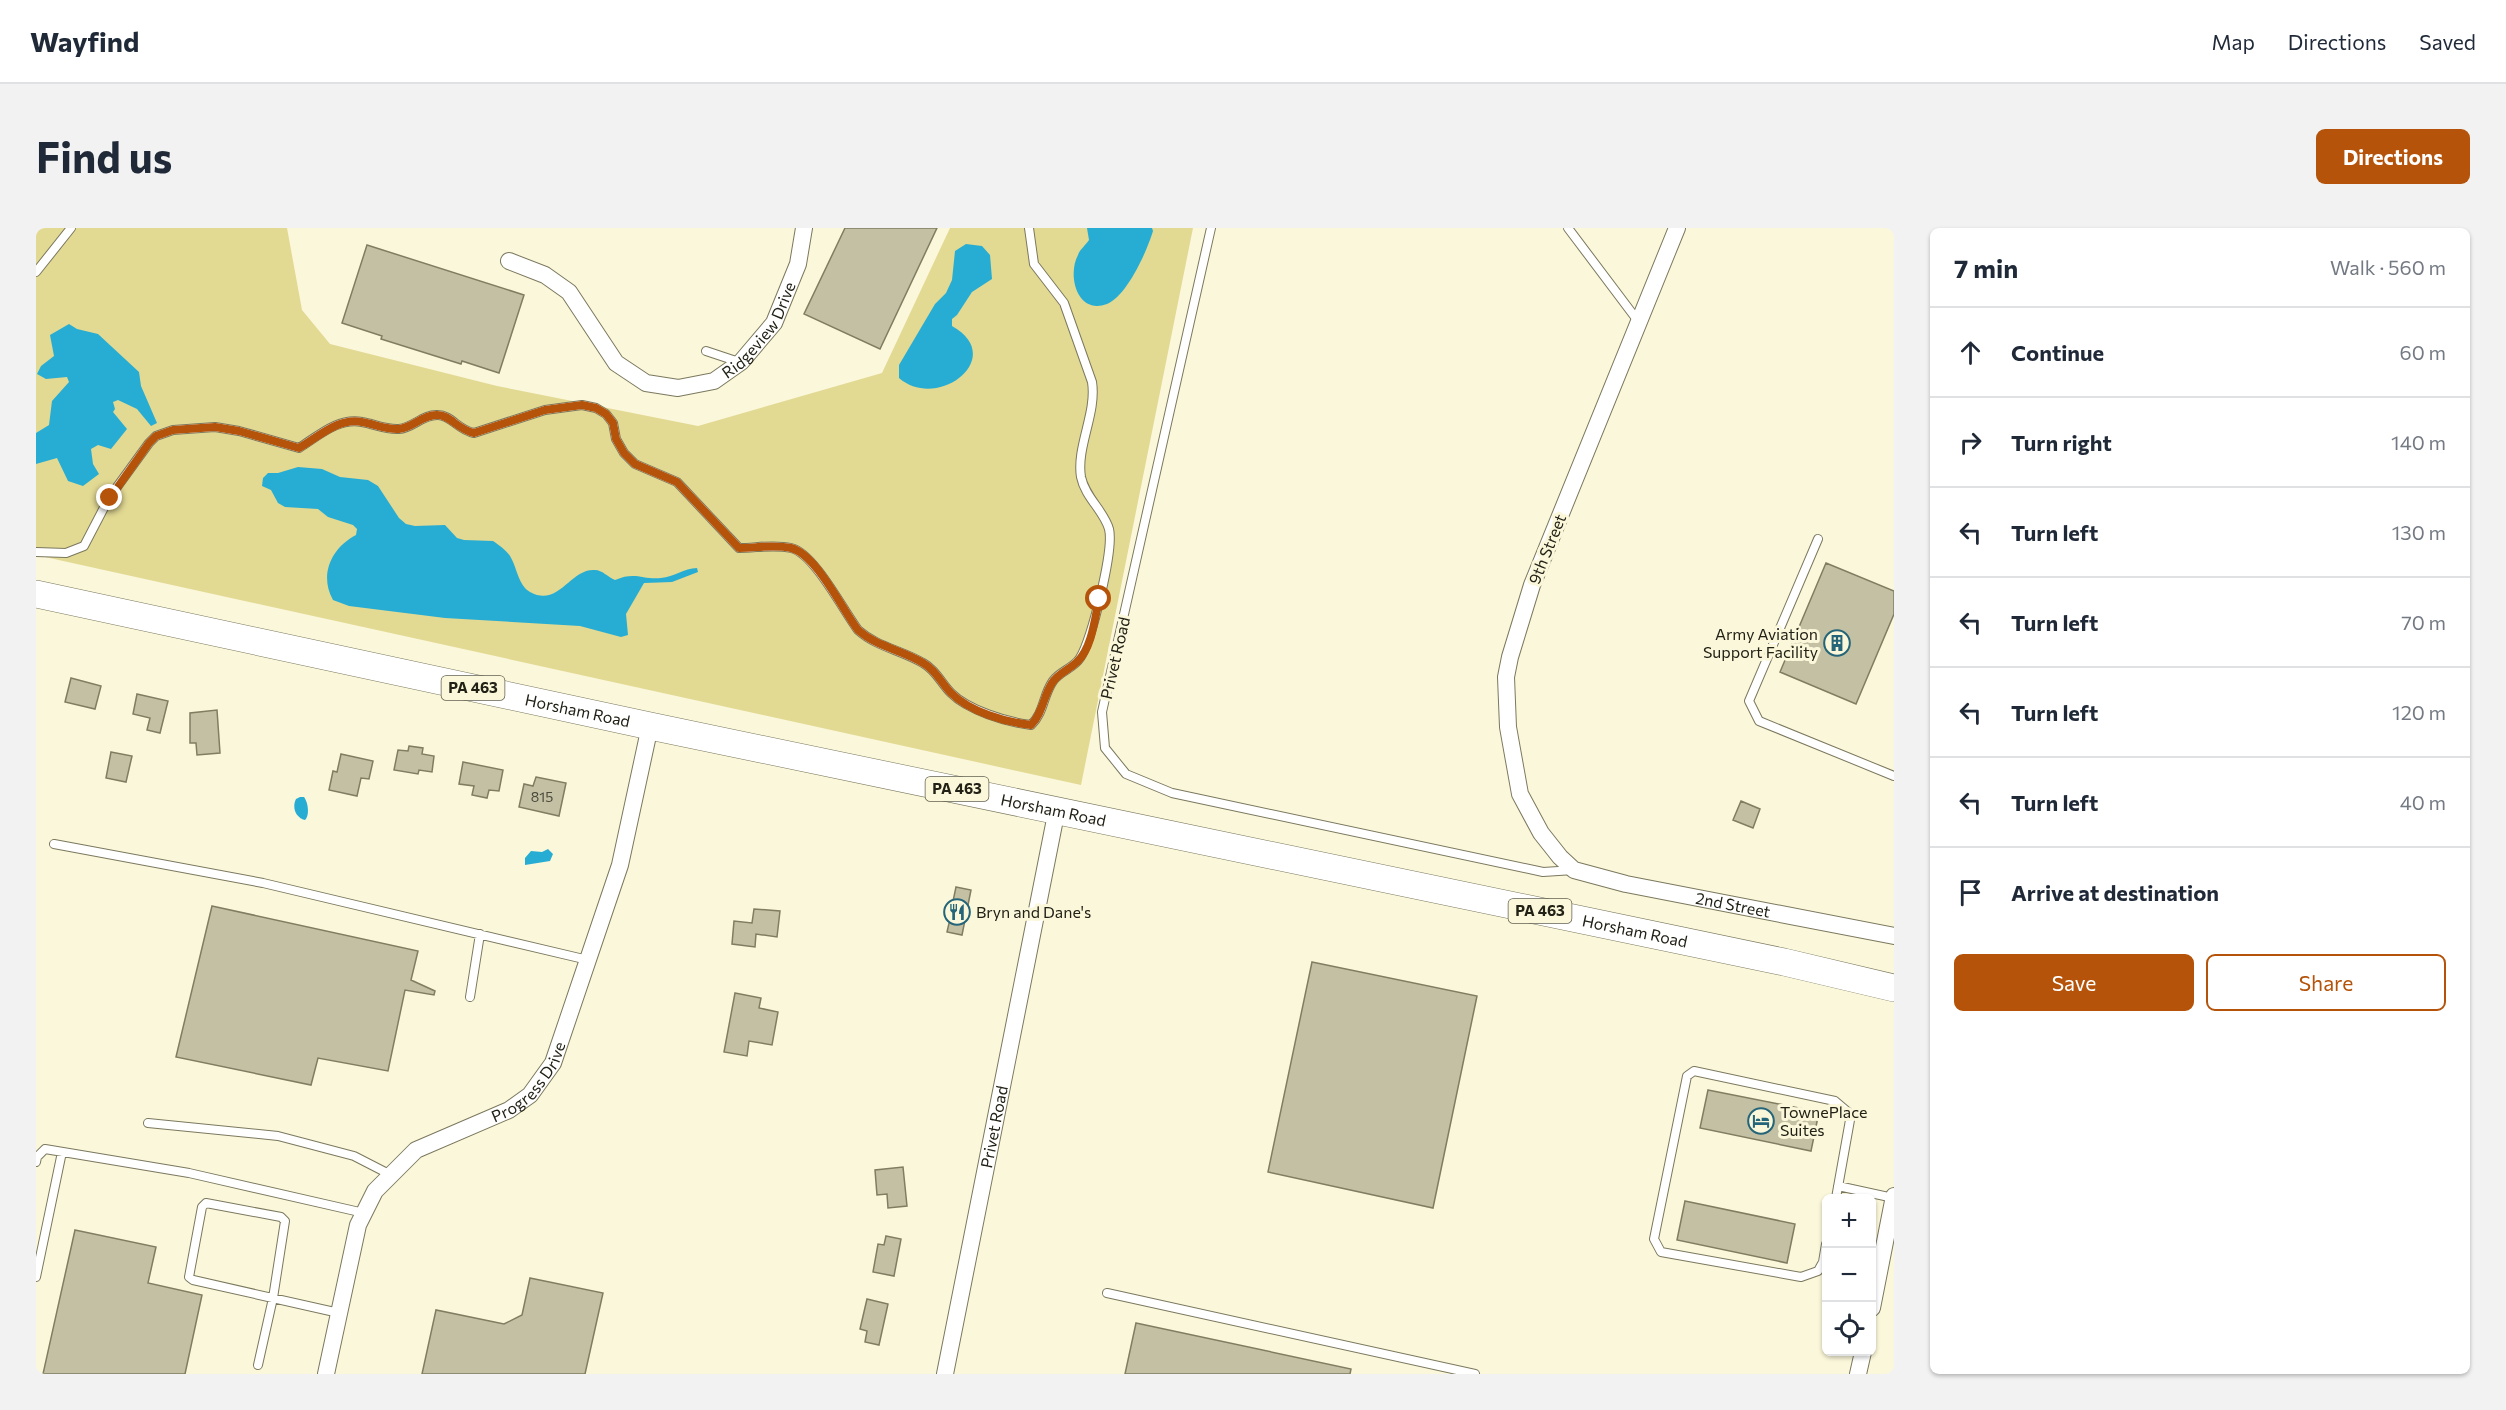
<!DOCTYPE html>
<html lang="en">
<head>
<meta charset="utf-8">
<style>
	:root { --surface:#fff; --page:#f2f2f3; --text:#1f2937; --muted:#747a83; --line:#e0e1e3; --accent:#b45309 }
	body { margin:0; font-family:Commissioner,sans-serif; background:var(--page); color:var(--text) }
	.controls { position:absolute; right:18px; bottom:18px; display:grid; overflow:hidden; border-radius:9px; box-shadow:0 2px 4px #0004 }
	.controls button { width:54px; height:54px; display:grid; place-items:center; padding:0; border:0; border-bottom:2px solid var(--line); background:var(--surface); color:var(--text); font:30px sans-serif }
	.stop { position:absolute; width:18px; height:18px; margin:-14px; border:4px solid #b45309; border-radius:50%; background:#fff }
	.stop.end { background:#b45309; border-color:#fff; box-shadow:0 2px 6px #0008 }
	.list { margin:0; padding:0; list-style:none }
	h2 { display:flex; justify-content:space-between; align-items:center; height:78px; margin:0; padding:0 24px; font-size:26px }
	h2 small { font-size:20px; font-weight:400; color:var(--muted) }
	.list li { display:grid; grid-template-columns:39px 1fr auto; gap:18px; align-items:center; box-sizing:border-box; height:90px; padding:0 24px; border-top:2px solid var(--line) }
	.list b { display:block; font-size:22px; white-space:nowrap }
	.list em { font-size:20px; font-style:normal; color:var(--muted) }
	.actions { display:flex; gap:12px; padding:18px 24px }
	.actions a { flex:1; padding:14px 0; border:2px solid var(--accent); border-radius:9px; text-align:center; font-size:21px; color:var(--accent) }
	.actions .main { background:var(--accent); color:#fff }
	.icon { flex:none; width:33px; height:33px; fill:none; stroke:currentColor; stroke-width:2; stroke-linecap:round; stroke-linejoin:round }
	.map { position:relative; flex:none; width:1858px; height:1146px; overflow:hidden; border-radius:9px }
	header { display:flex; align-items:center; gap:36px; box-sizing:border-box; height:84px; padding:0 30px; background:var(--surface); border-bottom:2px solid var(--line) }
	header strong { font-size:28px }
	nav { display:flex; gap:33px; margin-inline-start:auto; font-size:21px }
	.intro { display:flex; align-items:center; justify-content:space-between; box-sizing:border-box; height:144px; padding:0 36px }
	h1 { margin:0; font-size:42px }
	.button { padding:15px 27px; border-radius:9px; background:var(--accent); color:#fff; font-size:21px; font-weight:700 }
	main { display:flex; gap:36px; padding:0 36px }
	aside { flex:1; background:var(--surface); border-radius:9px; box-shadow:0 2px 4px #0004 }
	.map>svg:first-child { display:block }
	.green { fill:#e2d993 }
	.water { fill:#27add3 }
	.building { fill:#c3c0a4; stroke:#807d62; stroke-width:1.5 }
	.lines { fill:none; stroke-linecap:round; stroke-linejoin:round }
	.service-casing { stroke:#7b785e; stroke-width:10 }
	.minor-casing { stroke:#7b785e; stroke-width:18 }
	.primary-casing { stroke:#7b785e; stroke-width:28 }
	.service { stroke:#fff; stroke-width:8 }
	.minor { stroke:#fff; stroke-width:16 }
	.primary { stroke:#fff; stroke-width:27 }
	.route { stroke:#b45309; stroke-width:8 }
	.labels { text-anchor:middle; stroke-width:6; stroke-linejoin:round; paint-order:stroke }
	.number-label { font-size:14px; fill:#4a493a }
	.shield { fill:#fbf7da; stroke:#636151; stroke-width:1.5 }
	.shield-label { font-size:15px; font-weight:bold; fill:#222116 }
	.street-label { font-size:16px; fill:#222116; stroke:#fbf7da }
	.poi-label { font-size:16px; fill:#222116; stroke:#fbf7da; text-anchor:start }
</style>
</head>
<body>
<header>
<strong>Wayfind</strong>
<nav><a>Map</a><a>Directions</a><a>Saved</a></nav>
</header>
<div class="intro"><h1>Find us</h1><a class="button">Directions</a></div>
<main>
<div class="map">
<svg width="1858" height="1146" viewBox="0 0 1858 1146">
	<rect width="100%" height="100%" fill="#fbf7da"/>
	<path class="green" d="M0 0H251L266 82 294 116 461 158 662 198 846 145 914 0H1157L1045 557 0 327Z"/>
	<path class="water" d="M1051 0H1116L1117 3C1111 23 1091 68 1071 76 1041 87 1031 47 1042 27 1044 21 1050 17 1053 12Z
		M930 16 946 18 954 27 956 51 936 64 921 87 916 91V98C972 129 902 184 863 150V137L899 76 910 65 916 52 919 23Z
		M33 96 41 101 62 106 103 144 105 158 121 195 115 198 101 181 82 172 77 174 79 181 77 184 91 201 75 221 62 217 55 221 57 236 63 246 47 258 32 253 21 230 0 236V205L13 197 16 173 33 154 31 149 10 151 1 146 5 138 18 128 14 107Z
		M262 239 286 241 304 249 332 252 342 258 363 290 370 296 379 298 409 297 421 310 428 312 457 313C463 317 470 322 474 328 481 339 482 357 494 364 523 380 534 340 559 342 566 342 572 349 579 352 599 343 607 352 625 350 638 349 648 340 661 340L662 344 636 354 608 355 590 386 592 407 585 409 544 398 409 390 313 378 297 372C283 347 295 320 320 307L321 301 317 297 292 289 282 281 249 279 242 275 235 262 226 258 227 250 232 245H242Z
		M264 569H268C272 574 274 587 269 592 259 589 256 579 260 571Z
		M512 621 517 626 514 633 489 637V630L495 623 506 624Z"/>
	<path class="building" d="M809 0H901L844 121 768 86Z
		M331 17 488 67 463 145 426 133 425 136 345 111 346 108 306 95Z
		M1790 335 1858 363V386L1820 476 1744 444Z
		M35 450 65 458 59 481 29 474Z
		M101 466 132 473 124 505 111 502 114 490 97 486Z
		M181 482 184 525 161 527 160 515H154V485Z
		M373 518 387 520 386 526 398 528 396 544 383 542 382 546 358 542 362 522 372 523Z
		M75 524 96 528 90 554 70 550Z
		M305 526 337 533 333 551 325 550 321 568 293 562 297 543 301 544Z
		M427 534 467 542 463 563 453 562 451 570 436 567 438 558 423 556Z
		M500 549 530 555 523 588 483 579 488 556 497 558Z
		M1705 573 1724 581 1717 600 1697 592Z
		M920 659 935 662 926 707 911 704 914 691H911L913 677 916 678Z
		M176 678 382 723 375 752 399 763 398 767 369 762 352 843 282 830 275 857 140 829Z
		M718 681 744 683 741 709 720 706 719 719 696 716 698 693 716 695Z
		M1276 734 1441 768 1397 980 1232 944Z
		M699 765 725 770 723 780 742 784 736 817 713 813 711 828 688 824Z
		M1672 862 1783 884 1775 923 1664 900Z
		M867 939 871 978 852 980 851 966 841 967 839 942Z
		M1649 973 1759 996 1751 1035 1641 1012Z
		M39 1002 120 1019 112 1055 166 1067 149 1146H7Z
		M850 1008 865 1011 858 1048 837 1044 842 1016 848 1017Z
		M494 1050 567 1065 549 1146H386L400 1082 468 1096 486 1087Z
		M831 1071 852 1076 843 1117 829 1114 831 1103 824 1101Z
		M1100 1095 1315 1141 1314 1146H1089Z"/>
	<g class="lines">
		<g class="service-casing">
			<path id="service" d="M1175 0 1066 484 1069 520 1090 546 1136 565 1507 644 1538 642
				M1532 0 1602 93
				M0 44 35 0
				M670 123 703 134
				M1782 311 1713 473 1723 493 1858 548
				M0 324 30 325 48 318 73 270 113 215 120 208 137 202 179 199 203 203 263 220C282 208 303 189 326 194 338 196 350 202 363 201 377 200 387 186 402 187 415 187 422 202 438 205L509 182 546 177 560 180 570 186 577 195 580 211 588 225 599 236 641 254 703 320C720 320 738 316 755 320 778 325 807 382 822 402 841 419 865 422 887 435 900 442 905 455 915 465 932 482 970 494 995 497 1008 485 1007 467 1017 453 1024 443 1038 440 1044 430 1056 412 1078 321 1073 301 1068 283 1049 269 1045 249 1040 219 1061 185 1056 154L1028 75 998 36 993 0
				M18 616 227 655 552 732
				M434 769 444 706
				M112 895 242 908 318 928 355 947
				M0 934 1 929 9 921 153 945 328 985
				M1802 958 1858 970
				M1790 1016 1787 1034 1782 1043 1765 1049 1625 1024 1618 1011 1651 848 1658 843 1799 873 1812 884 1814 892 1800 970
				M0 1049 26 924
				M1071 1065 1439 1146
				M222 1137 237 1070 249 993 245 989 170 975 166 979 153 1049 157 1052 303 1085"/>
		</g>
		<g class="minor-casing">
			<g id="minor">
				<path id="s1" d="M1641 0 1496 357 1474 429 1470 449 1472 499 1484 566 1505 605 1524 629 1538 642 1590 656 1858 708"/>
				<path id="s2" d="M473 33 509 47 533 64 580 135 610 155 642 160 678 153 705 134 738 95 762 36 768 0"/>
				<path d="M1836 1080 1858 968"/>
				<path id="s3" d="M290 1146 322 997 339 963 380 922 473 882 494 867 517 835 584 637 614 498"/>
				<path id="s4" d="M909 1146 1021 581"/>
				<path d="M1822 1146 1827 1124"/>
			</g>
		</g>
		<g class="primary-casing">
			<g id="primary">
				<path id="s5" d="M0 366 614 498 1748 734 1858 760"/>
			</g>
		</g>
		<use href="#service" class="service"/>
		<use href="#minor" class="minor"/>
		<use href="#primary" class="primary"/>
	</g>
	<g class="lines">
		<path class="route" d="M74 270 113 215 120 208 137 202 179 199 203 203 263 220C282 209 303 189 326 194 338 196 350 202 363 201 377 200 387 186 402 187 414 187 422 202 438 205L509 182 546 177 560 180 570 186 577 195 580 211 588 225 599 236 641 254 703 320C720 320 738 316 755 320 780 326 806 381 822 402 841 419 866 422 887 435 900 442 905 455 915 465 934 484 969 494 995 497 1007 485 1007 469 1016 455 1022 445 1033 442 1041 434 1056 420 1059 390 1063 371"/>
	</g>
	<defs>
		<g id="building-ring" transform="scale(1.35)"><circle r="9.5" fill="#fbf7da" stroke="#256579" stroke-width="1.5"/><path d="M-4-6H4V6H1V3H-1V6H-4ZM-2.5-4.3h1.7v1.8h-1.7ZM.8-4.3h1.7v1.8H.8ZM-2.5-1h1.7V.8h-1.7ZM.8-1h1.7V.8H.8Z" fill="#256579"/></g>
		<g id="restaurant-ring" transform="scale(1.35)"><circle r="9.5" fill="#fbf7da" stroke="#256579" stroke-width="1.5"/><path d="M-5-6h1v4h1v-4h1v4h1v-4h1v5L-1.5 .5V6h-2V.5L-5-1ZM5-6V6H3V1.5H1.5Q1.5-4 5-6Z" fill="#256579"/></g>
		<g id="hotel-ring" transform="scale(1.35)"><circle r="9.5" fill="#fbf7da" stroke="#256579" stroke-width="1.5"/><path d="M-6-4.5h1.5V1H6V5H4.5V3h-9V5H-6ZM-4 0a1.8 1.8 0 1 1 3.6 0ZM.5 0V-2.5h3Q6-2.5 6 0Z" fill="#256579"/></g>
	</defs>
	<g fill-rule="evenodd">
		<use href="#building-ring" x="1801" y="415"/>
		<use href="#restaurant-ring" x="921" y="684"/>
		<use href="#hotel-ring" x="1725" y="893"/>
	</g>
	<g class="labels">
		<g class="number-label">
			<text x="506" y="574">815</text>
		</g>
		<g class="shield">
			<rect x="405.5" y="448" width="63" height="24" rx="4.5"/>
			<rect x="889.5" y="549" width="63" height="24" rx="4.5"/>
			<rect x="1472.5" y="671" width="63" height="24" rx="4.5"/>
		</g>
		<g class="shield-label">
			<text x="437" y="465">PA 463</text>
			<text x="921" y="566">PA 463</text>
			<text x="1504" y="688">PA 463</text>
		</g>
		<g class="street-label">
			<text dy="6" stroke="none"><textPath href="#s2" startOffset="328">Ridgeview Drive</textPath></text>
			<text transform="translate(1511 321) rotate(-68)" y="6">9th Street</text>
			<text transform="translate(1079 430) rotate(-77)" y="6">Privet Road</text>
			<text dy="6" stroke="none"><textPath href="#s5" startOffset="554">Horsham Road</textPath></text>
			<text dy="6" stroke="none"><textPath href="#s5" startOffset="1040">Horsham Road</textPath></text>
			<text dy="6" stroke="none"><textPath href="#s1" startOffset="856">2nd Street</textPath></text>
			<text dy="6" stroke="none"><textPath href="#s5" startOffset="1634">Horsham Road</textPath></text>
			<text dy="6" stroke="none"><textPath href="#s3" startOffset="384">Progress Drive</textPath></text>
			<text dy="6" stroke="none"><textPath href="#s4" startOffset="252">Privet Road</textPath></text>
		</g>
		<g class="poi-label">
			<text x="1782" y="412" text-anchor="end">Army Aviation<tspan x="1782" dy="18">Support Facility</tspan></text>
			<text x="940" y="690">Bryn and Dane's</text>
			<text x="1744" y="890">TownePlace<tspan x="1744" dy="18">Suites</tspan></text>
		</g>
	</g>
</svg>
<div class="controls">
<button>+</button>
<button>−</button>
<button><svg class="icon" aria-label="locate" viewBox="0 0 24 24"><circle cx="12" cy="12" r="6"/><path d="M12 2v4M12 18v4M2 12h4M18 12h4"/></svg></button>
</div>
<div class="stop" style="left:1063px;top:371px"></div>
<div class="stop end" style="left:74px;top:270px"></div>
</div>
<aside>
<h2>7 min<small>Walk · 560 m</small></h2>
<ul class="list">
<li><svg class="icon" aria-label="ahead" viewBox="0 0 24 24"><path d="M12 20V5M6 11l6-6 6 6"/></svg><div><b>Continue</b></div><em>60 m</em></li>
<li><svg class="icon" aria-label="right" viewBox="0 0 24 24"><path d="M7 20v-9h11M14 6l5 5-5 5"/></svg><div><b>Turn right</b></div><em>140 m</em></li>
<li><svg class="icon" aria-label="left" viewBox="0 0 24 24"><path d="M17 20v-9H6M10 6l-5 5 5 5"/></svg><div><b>Turn left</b></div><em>130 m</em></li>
<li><svg class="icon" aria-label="left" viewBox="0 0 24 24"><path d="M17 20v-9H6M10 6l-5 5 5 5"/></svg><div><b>Turn left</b></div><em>70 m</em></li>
<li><svg class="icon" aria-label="left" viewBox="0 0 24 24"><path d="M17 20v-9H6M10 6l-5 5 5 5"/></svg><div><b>Turn left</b></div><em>120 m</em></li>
<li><svg class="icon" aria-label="left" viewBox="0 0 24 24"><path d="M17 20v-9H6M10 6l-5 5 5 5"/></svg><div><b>Turn left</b></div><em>40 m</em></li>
<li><svg class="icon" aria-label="arrive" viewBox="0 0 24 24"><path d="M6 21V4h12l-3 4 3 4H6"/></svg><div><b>Arrive at destination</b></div></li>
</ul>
<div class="actions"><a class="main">Save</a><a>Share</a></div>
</aside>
</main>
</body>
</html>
